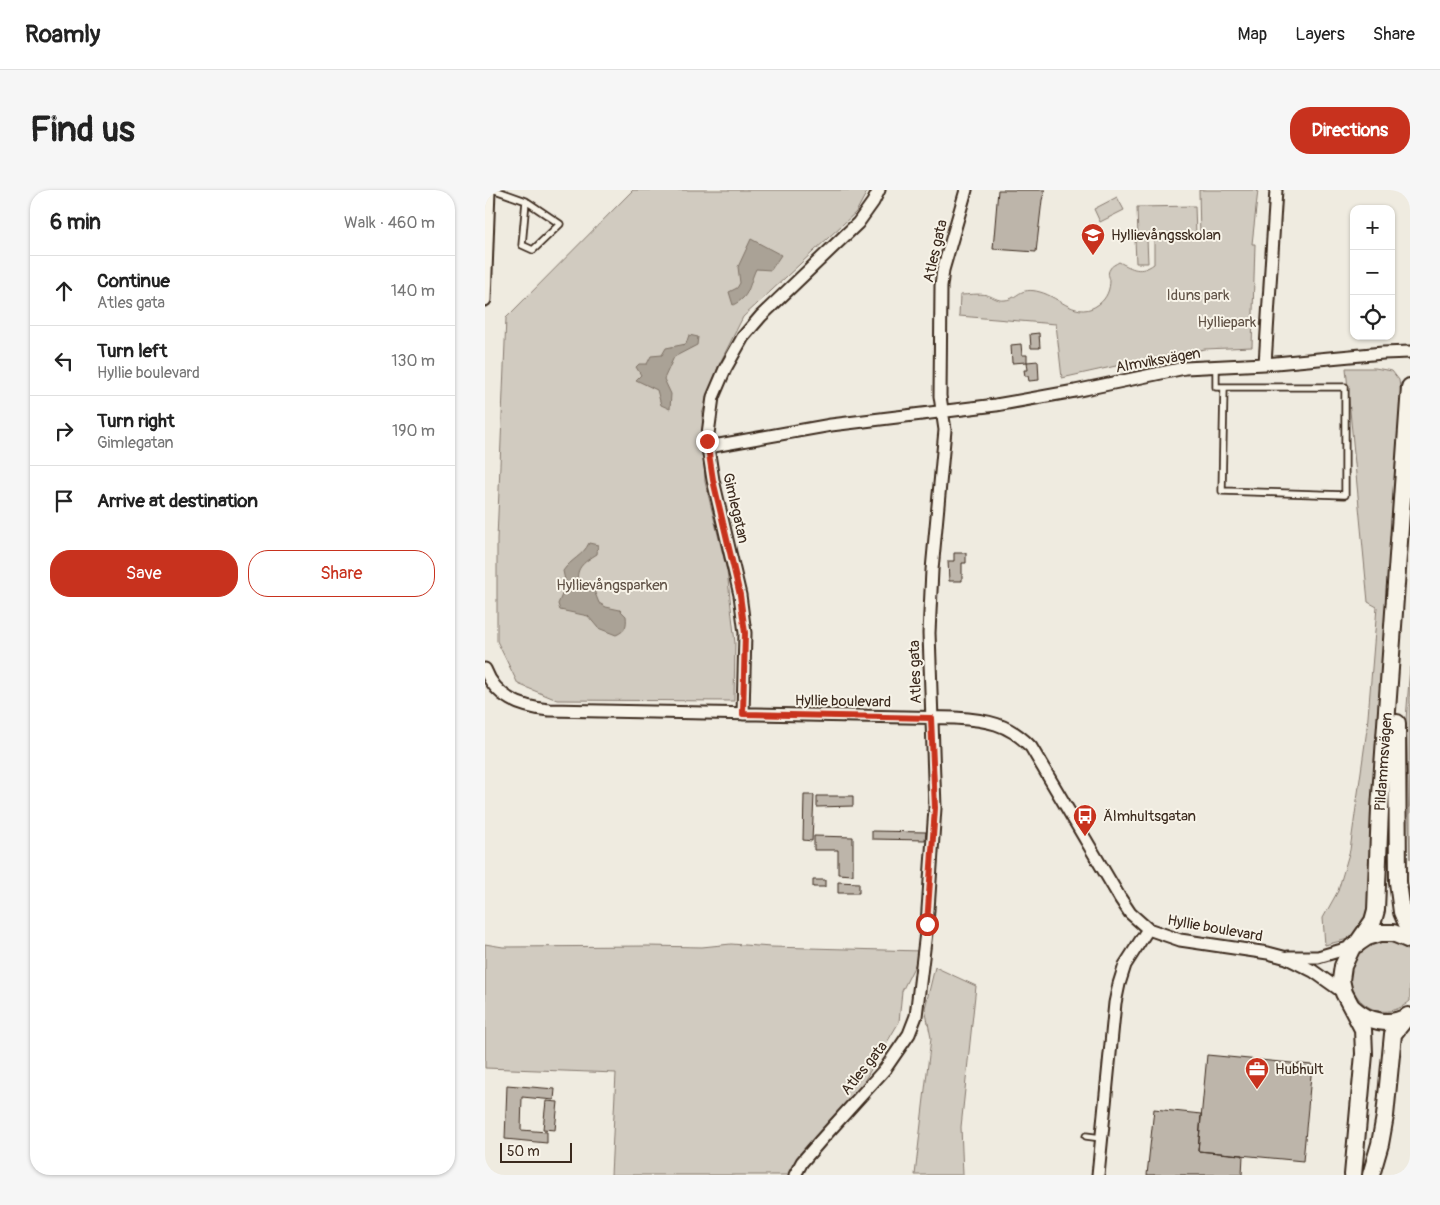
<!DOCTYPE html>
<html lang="en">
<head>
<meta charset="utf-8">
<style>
	:root { --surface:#fff; --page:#f6f6f6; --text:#222; --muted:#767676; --line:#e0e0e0; --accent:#c8321e }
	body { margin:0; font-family:Pangolin,sans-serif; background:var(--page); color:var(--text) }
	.controls { position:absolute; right:15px; top:15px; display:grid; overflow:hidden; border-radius:10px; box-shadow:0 1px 4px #0004 }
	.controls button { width:45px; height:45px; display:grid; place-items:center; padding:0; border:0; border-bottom:1px solid var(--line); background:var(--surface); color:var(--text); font:25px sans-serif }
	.scale { position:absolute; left:15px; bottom:12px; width:72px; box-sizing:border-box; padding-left:5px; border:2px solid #3b2a1e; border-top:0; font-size:14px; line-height:18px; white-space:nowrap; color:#3b2a1e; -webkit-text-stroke:4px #f7f3e8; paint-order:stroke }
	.stop { position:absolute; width:15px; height:15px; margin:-11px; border:4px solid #c8321e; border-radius:50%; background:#fff }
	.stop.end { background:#c8321e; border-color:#fff; box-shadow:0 1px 5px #0008 }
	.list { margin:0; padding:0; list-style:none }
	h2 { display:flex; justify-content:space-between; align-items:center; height:65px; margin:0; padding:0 20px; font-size:21px }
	h2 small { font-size:16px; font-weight:400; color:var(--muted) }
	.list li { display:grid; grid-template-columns:32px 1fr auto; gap:15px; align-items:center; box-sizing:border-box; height:70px; padding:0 20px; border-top:1px solid var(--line) }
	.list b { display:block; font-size:19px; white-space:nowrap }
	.list p { margin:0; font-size:16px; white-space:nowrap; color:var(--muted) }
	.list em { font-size:16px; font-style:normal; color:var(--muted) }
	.actions { display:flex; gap:10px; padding:15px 20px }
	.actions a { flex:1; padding:11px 0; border:1px solid var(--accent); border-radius:20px; text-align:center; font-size:18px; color:var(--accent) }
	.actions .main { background:var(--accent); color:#fff }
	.icon { flex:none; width:28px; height:28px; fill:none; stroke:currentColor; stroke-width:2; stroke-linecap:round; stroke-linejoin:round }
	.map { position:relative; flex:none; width:925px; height:985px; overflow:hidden; border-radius:20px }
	header { display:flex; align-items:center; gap:30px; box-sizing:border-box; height:70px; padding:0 25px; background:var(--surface); border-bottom:1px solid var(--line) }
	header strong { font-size:24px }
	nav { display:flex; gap:28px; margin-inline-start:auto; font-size:18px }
	.intro { display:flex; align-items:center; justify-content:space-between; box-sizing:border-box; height:120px; padding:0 30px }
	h1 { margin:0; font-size:35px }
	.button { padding:12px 22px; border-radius:20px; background:var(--accent); color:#fff; font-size:18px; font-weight:700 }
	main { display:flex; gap:30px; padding:0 30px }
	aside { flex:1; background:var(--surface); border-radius:20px; box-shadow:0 1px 4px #0004 }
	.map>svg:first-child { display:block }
	.green { fill:#d1cbc0; stroke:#867a6f }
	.water { fill:#aaa296; stroke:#7e7266 }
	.building { fill:#bdb5aa; stroke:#3b2a1e }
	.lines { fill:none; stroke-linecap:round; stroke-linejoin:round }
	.lane-casing { stroke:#3b2a1e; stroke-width:9 }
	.street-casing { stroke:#3b2a1e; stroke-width:15 }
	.secondary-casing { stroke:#3b2a1e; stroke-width:20 }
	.lane { stroke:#f7f3e8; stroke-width:5.5 }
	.street { stroke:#f7f3e8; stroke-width:11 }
	.secondary { stroke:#f7f3e8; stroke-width:16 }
	.route { stroke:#c8321e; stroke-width:6 }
	.labels { text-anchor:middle; stroke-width:4; stroke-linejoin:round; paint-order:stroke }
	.poi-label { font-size:15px; fill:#3b2a1e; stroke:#f7f3e8; text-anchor:start }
	.street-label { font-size:15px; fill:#3b2a1e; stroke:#f7f3e8 }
	.park-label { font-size:15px; fill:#605246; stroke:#f7f3e8 }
</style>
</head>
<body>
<header>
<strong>Roamly</strong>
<nav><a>Map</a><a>Layers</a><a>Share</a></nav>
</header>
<div class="intro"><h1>Find us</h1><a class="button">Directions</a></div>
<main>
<aside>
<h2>6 min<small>Walk · 460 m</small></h2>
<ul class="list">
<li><svg class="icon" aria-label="ahead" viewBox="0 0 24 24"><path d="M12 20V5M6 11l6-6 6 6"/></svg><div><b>Continue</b><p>Atles gata</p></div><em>140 m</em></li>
<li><svg class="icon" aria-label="left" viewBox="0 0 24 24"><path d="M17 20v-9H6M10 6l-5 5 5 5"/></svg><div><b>Turn left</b><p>Hyllie boulevard</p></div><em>130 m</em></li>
<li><svg class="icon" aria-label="right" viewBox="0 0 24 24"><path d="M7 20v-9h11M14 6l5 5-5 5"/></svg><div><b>Turn right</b><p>Gimlegatan</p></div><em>190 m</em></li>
<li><svg class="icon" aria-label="arrive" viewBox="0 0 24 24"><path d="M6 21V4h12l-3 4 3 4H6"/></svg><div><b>Arrive at destination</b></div></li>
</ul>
<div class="actions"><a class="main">Save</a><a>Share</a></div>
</aside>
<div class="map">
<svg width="925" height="985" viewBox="0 0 925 985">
	<rect width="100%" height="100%" fill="#efebe0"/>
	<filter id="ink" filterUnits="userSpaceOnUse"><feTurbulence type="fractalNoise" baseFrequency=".02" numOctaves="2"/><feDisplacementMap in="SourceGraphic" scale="10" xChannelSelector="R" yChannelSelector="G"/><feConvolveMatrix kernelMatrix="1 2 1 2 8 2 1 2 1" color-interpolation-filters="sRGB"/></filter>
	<g filter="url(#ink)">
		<path class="green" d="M148 0H383L371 22 258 127 233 177 217 224 220 292 242 381 250 453 249 511 72 510 33 494 12 451V349L21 128Z
			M714 0H773L767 54H770L767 157 720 159 640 174 577 188 571 134 474 126 475 105C483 105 494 103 502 105 509 107 512 111 520 110 533 109 534 96 555 102 575 107 592 131 614 114 622 108 625 99 625 90 624 86 622 83 625 79 626 76 631 74 634 72 648 79 655 84 669 74V50L715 48Z
			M632 7 639 20 615 32 609 19Z
			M710 16 711 46 653 47 652 17Z
			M650 49H662L663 73H651Z
			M861 178H890L907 181 914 190 917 212 886 705 878 733 863 749 840 755 838 728 853 701 865 660 882 539 892 417 883 412Z
			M925 477V669L921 530Z
			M895 752 911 753 925 762V811C884 846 841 783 880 758 884 755 890 753 895 752Z
			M0 754 18 757 163 756 217 757 246 754 286 757 437 761 417 801 414 832 375 898 312 970 305 985H126L131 883 0 878Z
			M450 777 491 796 476 937 478 985H430L446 848 440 818Z"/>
		<path class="water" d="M266 49 296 65 286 80 271 79C263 96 266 106 248 115L244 102 252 98 255 93 253 77Z
			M204 145 213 147 212 155 189 167 179 189 186 204 185 219 176 215 172 200 151 190 156 185 151 177 154 174H162L166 166 177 165 181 158 201 154Z
			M104 353 113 355 112 364C101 371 90 377 93 392L102 394 108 398 114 413 121 417 135 420 141 426C142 435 141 441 131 445L113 438 103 426 75 420 73 414 81 395 78 381C86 369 98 366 104 353Z"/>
		<path class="building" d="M513 0H560L557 10 551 62 508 59Z
			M554 143 555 158H546L545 144Z
			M536 154 537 165H542V172L527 173 526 155Z
			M553 171 554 190 544 191 543 186H540L539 180H543L542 172Z
			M469 363H481V373H477V391H464L463 371H469Z
			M319 605H329L327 651 318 650Z
			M332 606H368V616L332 617Z
			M387 641 441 642 440 650 387 649Z
			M329 646 368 647V685L353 684V660H329Z
			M328 690H340V697H328Z
			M353 692 374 693V703H353Z
			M722 865 827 875 818 971 713 961Z
			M22 895 70 899 69 910 37 907 36 940 62 942V953L20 949Z
			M61 911 73 912 70 940 58 939Z
			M669 919 716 924 713 961 758 965 757 985H662Z"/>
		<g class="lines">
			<g class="lane-casing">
				<path id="lane" d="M10 0 41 11 75 34 48 60 37 55 41 11
					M731 176V197H860V305L737 301 739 197
					M601 946 616 948"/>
			</g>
			<g class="street-casing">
				<path id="street" d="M0 110 4 0
					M780 174 791 0
					M223 257 346 235 511 215 590 201 700 178 780 174 898 163 925 162
					M0 479C11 508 35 517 64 520L470 528C502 530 523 533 546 557L635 708 645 723 663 739 695 750 783 763 802 768 828 781 859 803
					M258 524 260 443 255 405 228 290 222 251 228 207 240 179 258 147 276 126 373 33 388 12 394 0
					M803 767H833L867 757
					M310 985 317 972 336 950 400 879 424 844 431 826 442 734 450 618 444 443 447 380 460 240 455 206 456 96 458 80 481 0
					M613 985 630 813 634 794 640 775 663 739"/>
			</g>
			<g class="secondary-casing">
				<g id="secondary">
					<path d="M912 533 913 692 917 722 925 741"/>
					<path id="s1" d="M872 754 888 731 891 720 895 619 925 197"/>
					<path d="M868 818C883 832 906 837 923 826"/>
					<path d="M868 985 879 864 878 839 859 803 856 790 858 776 867 757 882 747 895 743H908L925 750"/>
					<path d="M886 985 895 954 900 926 908 844 920 829"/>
				</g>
			</g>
			<use href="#lane" class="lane"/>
			<use href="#street" class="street"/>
			<use href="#secondary" class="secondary"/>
		</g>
	</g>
	<g class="lines" filter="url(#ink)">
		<path class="route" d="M222 251 228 290 255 405 260 443 258 524 446 528 450 618 442 734"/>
	</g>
	<defs>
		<g id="school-pin" transform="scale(1.25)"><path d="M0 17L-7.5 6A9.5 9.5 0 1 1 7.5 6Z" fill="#c8321e" stroke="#f7f3e8"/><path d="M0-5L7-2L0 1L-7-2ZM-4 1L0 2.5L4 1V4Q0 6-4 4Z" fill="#fff"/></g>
		<g id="bus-pin" transform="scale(1.25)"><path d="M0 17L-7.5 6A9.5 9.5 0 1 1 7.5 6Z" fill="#c8321e" stroke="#f7f3e8"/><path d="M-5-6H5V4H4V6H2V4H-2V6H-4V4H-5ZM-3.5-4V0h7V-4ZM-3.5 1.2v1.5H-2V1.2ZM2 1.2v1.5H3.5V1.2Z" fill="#fff"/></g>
		<g id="office-pin" transform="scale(1.25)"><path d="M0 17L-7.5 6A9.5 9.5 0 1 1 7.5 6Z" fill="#c8321e" stroke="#f7f3e8"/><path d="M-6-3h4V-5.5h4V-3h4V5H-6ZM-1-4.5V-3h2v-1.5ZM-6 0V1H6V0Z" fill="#fff"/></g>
	</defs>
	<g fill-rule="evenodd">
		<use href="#school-pin" x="608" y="45"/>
		<use href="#bus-pin" x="600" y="626"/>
		<use href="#office-pin" x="772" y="879"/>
	</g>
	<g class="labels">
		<g class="poi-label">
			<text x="626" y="50">Hyllievångsskolan</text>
			<text x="618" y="631">Älmhultsgatan</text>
			<text x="790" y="884">Hubhult</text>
		</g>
		<g class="street-label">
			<text transform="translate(450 61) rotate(-77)" y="5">Atles gata</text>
			<text transform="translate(673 170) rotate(-10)" y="5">Almviksvägen</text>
			<text transform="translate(251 318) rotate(77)" y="5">Gimlegatan</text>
			<text transform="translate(430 482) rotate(-92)" y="5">Atles gata</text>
			<text transform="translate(358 511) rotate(1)" y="5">Hyllie boulevard</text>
			<text dy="5" stroke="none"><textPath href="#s1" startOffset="188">Pildammsvägen</textPath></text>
			<text transform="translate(730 738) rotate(10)" y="5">Hyllie boulevard</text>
			<text transform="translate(379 878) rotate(-51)" y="5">Atles gata</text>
		</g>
		<g class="park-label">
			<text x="713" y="110">Iduns park</text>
			<text x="742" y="137">Hylliepark</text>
			<text x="127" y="400">Hyllievångsparken</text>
		</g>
	</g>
</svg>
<div class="controls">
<button>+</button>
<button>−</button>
<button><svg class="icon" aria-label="locate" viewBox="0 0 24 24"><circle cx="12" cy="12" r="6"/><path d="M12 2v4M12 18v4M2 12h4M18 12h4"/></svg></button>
</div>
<div class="scale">50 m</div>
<div class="stop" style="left:442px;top:734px"></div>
<div class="stop end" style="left:222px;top:251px"></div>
</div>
</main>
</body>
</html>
